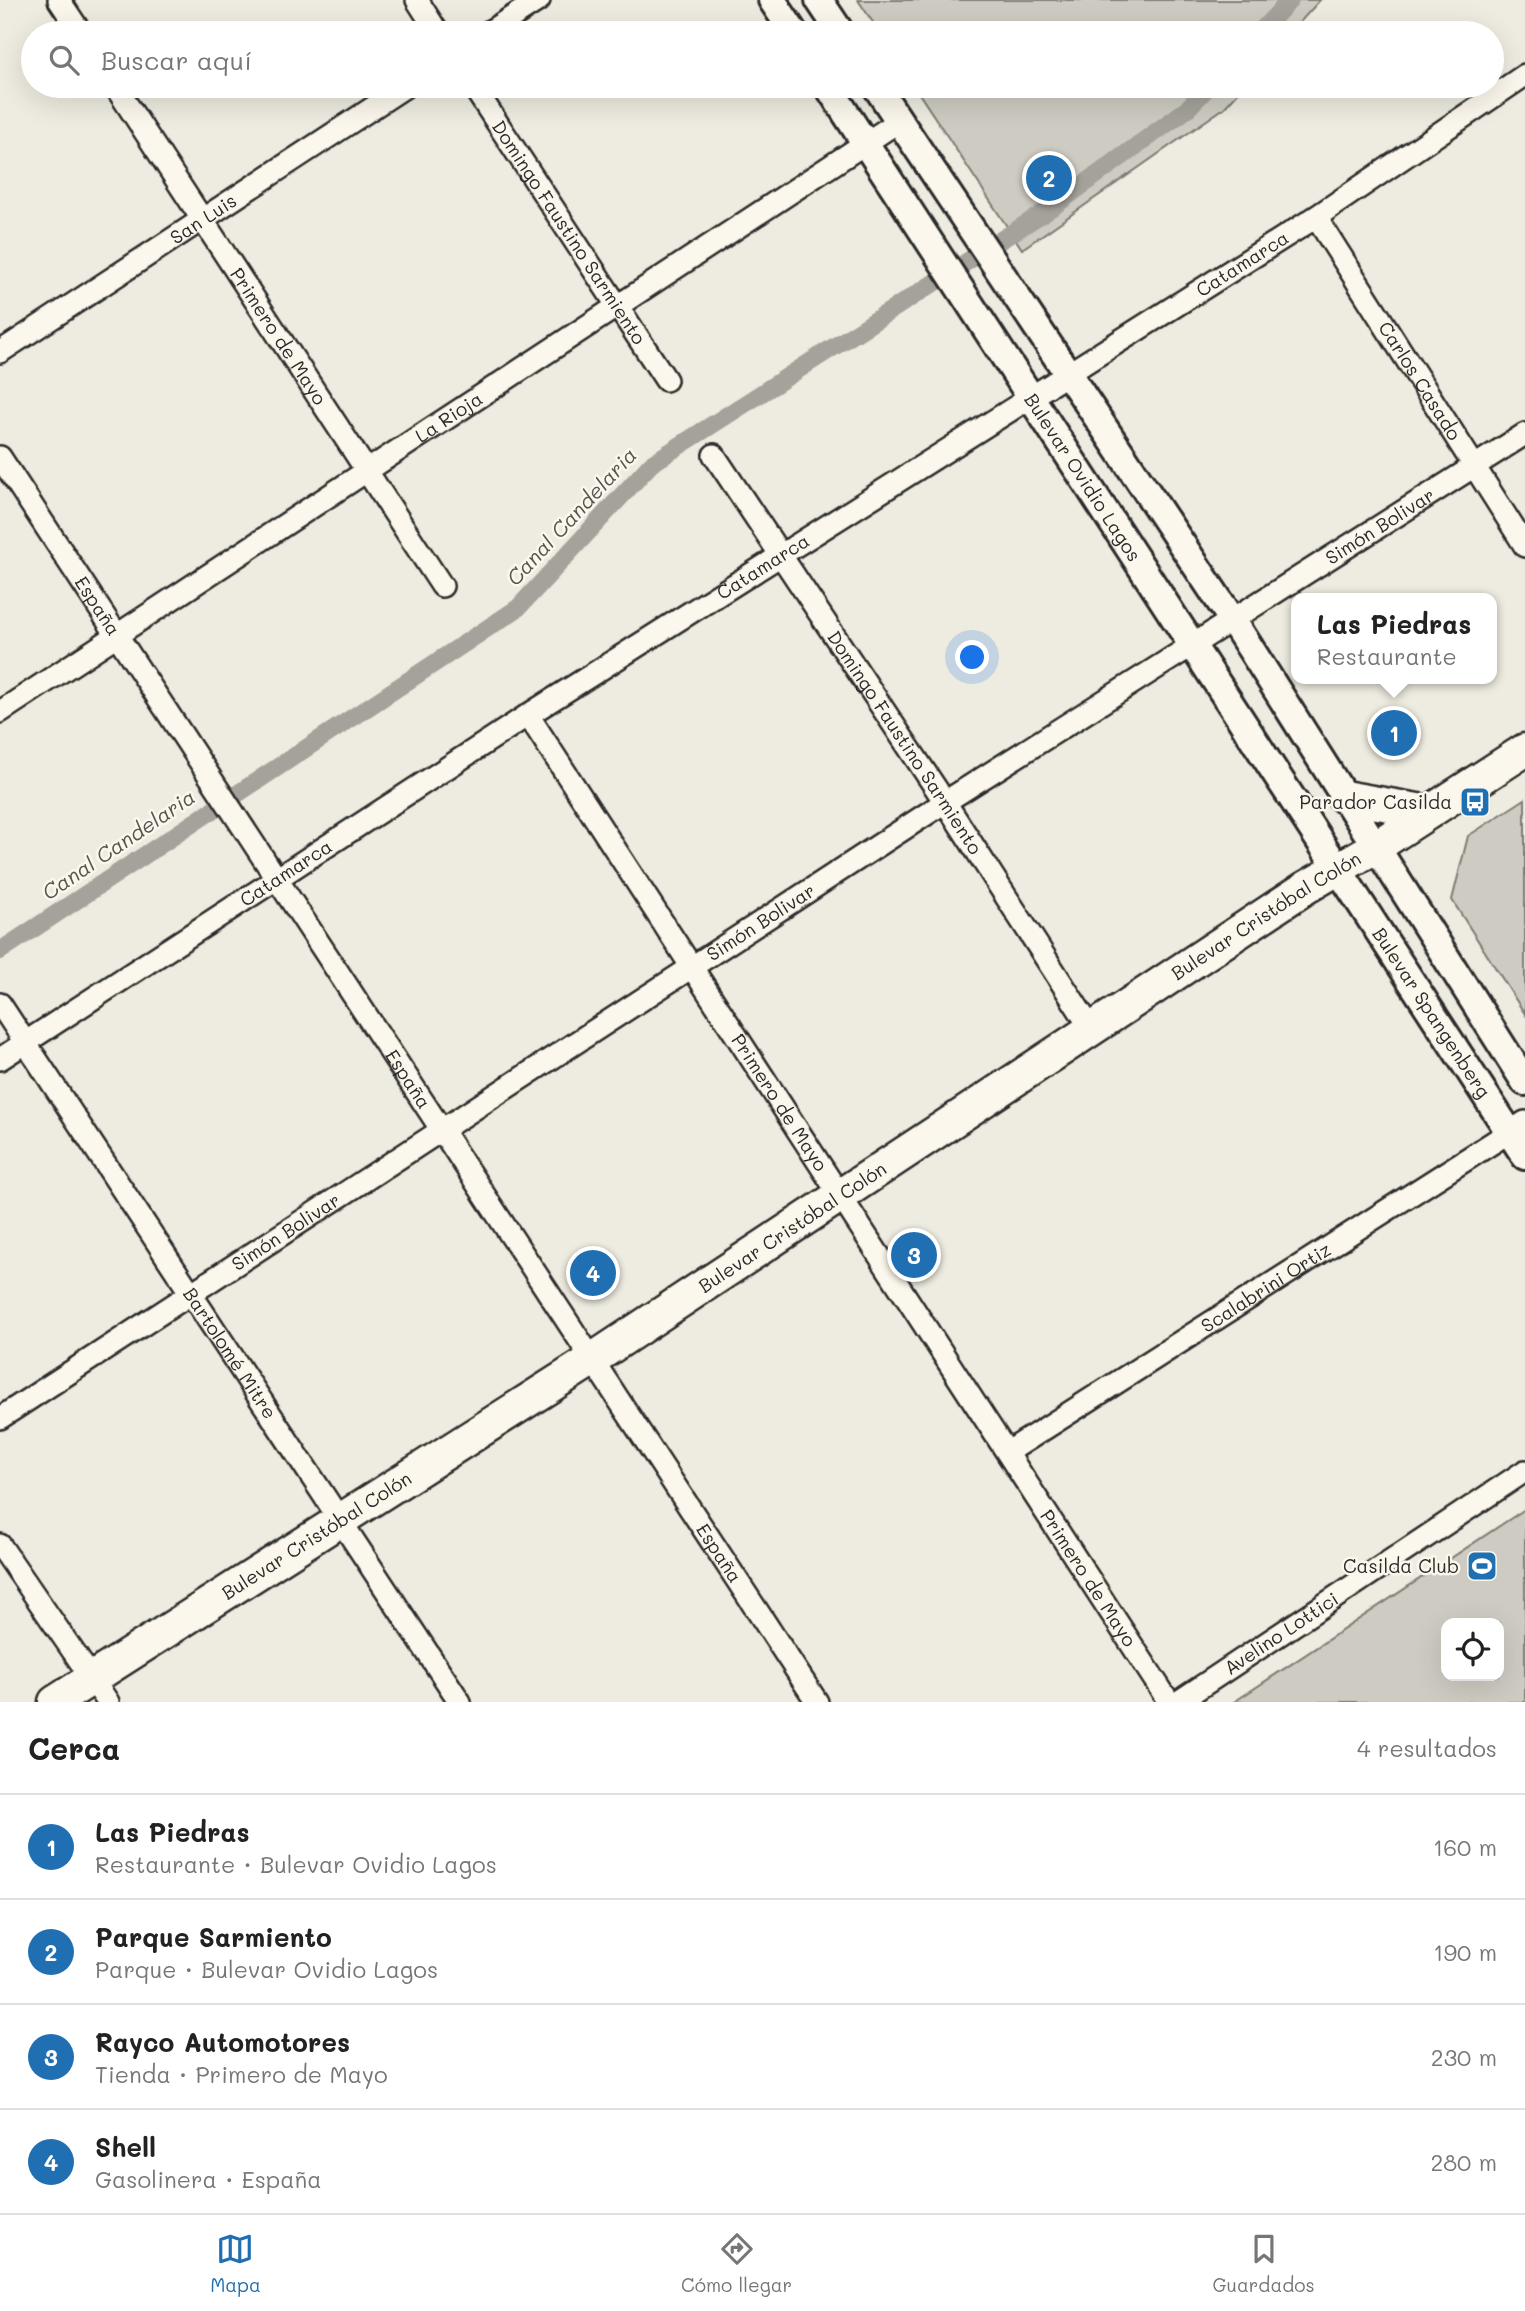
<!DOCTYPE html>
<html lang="es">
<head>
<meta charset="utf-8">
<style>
	:root { --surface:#fff; --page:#f6f6f6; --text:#222; --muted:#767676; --line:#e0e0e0; --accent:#1f6fb2 }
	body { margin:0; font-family:Mali,sans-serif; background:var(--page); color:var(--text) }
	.controls { position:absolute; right:21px; bottom:21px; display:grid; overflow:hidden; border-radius:14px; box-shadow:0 7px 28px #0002 }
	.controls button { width:63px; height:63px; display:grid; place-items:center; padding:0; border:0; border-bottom:2px solid var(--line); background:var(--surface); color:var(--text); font:35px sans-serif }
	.you { position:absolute; left:973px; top:658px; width:24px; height:24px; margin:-18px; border:5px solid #fff; border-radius:50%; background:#1a73e8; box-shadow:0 0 0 10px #1a73e833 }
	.badge { display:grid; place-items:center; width:46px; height:46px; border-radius:50%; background:var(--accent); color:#fff; font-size:23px; font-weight:700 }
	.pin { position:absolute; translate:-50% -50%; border:4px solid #fff; box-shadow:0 2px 7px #0006 }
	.popup { position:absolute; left:1291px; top:593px; width:206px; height:91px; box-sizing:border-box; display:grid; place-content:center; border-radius:14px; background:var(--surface); filter:drop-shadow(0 2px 5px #0005); font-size:23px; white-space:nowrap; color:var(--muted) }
	.popup b { font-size:26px; color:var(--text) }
	.popup::after { content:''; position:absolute; left:50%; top:100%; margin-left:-14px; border:14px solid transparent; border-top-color:var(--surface) }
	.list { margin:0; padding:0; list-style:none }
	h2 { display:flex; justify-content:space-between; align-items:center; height:91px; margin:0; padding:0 28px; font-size:30px }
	h2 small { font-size:23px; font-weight:400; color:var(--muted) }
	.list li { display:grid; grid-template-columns:46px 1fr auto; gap:21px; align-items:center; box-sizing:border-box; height:105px; padding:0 28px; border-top:2px solid var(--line) }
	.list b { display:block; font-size:26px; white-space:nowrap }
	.list p { margin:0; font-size:23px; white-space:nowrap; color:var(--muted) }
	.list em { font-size:23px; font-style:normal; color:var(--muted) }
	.icon { flex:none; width:38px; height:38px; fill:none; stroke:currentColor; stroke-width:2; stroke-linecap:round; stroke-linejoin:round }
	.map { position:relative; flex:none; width:1525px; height:1702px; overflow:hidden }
	.search { position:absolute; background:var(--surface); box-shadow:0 7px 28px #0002; left:21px; right:21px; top:21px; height:77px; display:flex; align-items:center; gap:18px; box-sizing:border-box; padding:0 24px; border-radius:38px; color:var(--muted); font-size:26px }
	.sheet { height:511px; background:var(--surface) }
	nav { display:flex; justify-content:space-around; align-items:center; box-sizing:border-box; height:98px; border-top:2px solid var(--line); background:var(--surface); font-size:19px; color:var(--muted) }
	nav a { display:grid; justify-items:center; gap:4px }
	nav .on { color:var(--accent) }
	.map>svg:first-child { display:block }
	.green { fill:#cecbc2; stroke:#7c7b76; stroke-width:2; fill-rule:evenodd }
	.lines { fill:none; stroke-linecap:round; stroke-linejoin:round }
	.canal { stroke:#a4a29a; stroke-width:18 }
	.minor-casing { stroke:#2b2b2b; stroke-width:26 }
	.major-casing { stroke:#2b2b2b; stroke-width:32 }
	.highway-casing { stroke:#2b2b2b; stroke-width:37 }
	.minor { stroke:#fbf7ec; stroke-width:21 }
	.major { stroke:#fbf7ec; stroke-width:26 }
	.highway { stroke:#fbf7ec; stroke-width:32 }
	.labels { text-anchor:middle; stroke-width:5; stroke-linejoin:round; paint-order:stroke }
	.street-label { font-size:19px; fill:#2b2b2b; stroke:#fbf7ec }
	.poi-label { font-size:19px; fill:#2b2b2b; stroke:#fbf7ec; text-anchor:end }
	.water-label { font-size:21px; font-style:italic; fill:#555552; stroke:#fbf7ec }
</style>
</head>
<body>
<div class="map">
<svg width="1525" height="1702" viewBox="0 0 1525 1702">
	<rect width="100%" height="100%" fill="#eeebe0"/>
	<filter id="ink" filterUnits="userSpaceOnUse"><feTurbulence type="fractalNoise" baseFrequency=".0143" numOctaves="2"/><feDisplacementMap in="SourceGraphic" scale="14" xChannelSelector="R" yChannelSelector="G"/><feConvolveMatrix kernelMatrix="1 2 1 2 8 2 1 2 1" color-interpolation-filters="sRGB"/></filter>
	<g filter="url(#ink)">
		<path class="green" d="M858 0H1320L1290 33H880Z
			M914 86H1244L1224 108 1022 249Z
			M1525 799V1014L1452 900 1468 836Z
			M1525 1509V1702H1234ZM1499 1623V1676H1446V1623Z"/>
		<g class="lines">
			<path class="canal" d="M1259 33 1290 0
				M0 951 518 608 651 464 1054 206 1186 110 1209 86"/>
			<g class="minor-casing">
				<g id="minor">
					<path d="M59 0 81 33"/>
					<path d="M417 0 438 33"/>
					<path d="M487 33 539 0"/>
					<path id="s1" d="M115 86 442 586"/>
					<path id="s2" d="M473 86 666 380"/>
					<path id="s3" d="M1316 217 1525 546"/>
					<path id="s4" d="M0 352 406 86"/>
					<path id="s5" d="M714 455 945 802 1092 1030"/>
					<path id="s6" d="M0 457 817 1702"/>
					<path id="s7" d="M0 712 899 121"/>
					<path id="s8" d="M528 715 1169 1702"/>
					<path id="s9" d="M0 1004 460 1702"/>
					<path id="s10" d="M0 1059 528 715 1316 217 1525 75"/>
					<path id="s11" d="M0 1418 945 802 1525 434"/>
					<path id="s12" d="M1008 1452 1525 1122"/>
					<path d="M0 1545 108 1702"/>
					<path id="s13" d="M1178 1702 1525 1471"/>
				</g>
			</g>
			<g class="major-casing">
				<g id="major">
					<path d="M772 0 794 33"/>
					<path d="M819 0 841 33"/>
					<path id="s14" d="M828 86 1525 1156"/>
					<path d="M876 86 1233 621 1525 1082"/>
				</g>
			</g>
			<g class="highway-casing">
				<g id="highway">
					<path d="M1344 797 1429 812"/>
					<path id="s15" d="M55 1702 593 1359 1305 888 1377 846 1525 750"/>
				</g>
			</g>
			<use href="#minor" class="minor"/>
			<use href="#major" class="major"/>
			<use href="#highway" class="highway"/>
		</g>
	</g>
	<defs>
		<g id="bus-square" transform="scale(1.575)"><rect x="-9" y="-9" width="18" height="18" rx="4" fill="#1f6fb2" stroke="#fbf7ec"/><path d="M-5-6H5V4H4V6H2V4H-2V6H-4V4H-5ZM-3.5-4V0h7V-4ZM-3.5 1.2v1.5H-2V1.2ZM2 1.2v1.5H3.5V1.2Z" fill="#fff"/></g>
		<g id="stadium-square" transform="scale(1.575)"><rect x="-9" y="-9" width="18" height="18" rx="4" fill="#1f6fb2" stroke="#fbf7ec"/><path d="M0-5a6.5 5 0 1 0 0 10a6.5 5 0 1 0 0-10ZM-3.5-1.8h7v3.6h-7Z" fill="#fff"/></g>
	</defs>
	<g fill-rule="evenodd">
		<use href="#bus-square" x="1475" y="802"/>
		<use href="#stadium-square" x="1482" y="1566"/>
	</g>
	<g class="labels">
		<g class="street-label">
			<text dy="7" stroke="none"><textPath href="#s4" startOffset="243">San Luis</textPath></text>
			<text dy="7" stroke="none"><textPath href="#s2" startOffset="175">Domingo Faustino Sarmiento</textPath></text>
			<text dy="7" stroke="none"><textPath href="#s10" startOffset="1475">Catamarca</textPath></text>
			<text dy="7" stroke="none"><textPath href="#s1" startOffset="299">Primero de Mayo</textPath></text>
			<text dy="7" stroke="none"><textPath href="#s3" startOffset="194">Carlos Casado</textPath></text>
			<text dy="7" stroke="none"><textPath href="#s7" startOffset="537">La Rioja</textPath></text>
			<text dy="7" stroke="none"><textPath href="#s14" startOffset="467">Bulevar Ovidio Lagos</textPath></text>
			<text dy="7" stroke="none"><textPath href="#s11" startOffset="1643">Simón Bolivar</textPath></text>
			<text dy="7" stroke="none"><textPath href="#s10" startOffset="908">Catamarca</textPath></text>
			<text dy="7" stroke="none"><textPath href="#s6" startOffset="178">España</textPath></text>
			<text dy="7" stroke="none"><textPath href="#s5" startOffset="345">Domingo Faustino Sarmiento</textPath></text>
			<text dy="7" stroke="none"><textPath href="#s10" startOffset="341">Catamarca</textPath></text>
			<text dy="7" stroke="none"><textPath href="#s15" startOffset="1444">Bulevar Cristóbal Colón</textPath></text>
			<text dy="7" stroke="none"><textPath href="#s11" startOffset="908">Simón Bolivar</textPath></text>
			<text dy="7" stroke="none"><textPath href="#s14" startOffset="1106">Bulevar Spangenberg</textPath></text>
			<text dy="7" stroke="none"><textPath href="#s6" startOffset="744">España</textPath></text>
			<text dy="7" stroke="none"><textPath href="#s8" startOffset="462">Primero de Mayo</textPath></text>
			<text dy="7" stroke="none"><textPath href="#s15" startOffset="877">Bulevar Cristóbal Colón</textPath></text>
			<text dy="7" stroke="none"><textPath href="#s11" startOffset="341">Simón Bolivar</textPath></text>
			<text dy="7" stroke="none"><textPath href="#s12" startOffset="306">Scalabrini Ortiz</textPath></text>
			<text dy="7" stroke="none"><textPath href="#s9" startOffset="418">Bartolomé Mitre</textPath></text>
			<text dy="7" stroke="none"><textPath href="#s15" startOffset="310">Bulevar Cristóbal Colón</textPath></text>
			<text dy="7" stroke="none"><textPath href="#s6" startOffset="1311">España</textPath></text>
			<text dy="7" stroke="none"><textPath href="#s8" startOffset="1029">Primero de Mayo</textPath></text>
			<text dy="7" stroke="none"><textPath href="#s13" startOffset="124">Avelino Lottici</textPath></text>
		</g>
		<g class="poi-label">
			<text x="1452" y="809">Parador Casilda</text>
			<text x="1459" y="1573">Casilda Club</text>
		</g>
		<g class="water-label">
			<text transform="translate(572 517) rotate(-47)" y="7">Canal Candelaria</text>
			<text transform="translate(119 845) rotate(-34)" y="7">Canal Candelaria</text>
		</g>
	</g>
</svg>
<div class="controls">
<button><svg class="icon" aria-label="locate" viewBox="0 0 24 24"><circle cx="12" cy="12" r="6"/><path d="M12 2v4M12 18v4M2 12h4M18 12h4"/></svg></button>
</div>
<div class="you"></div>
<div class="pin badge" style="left:1394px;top:733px">1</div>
<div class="popup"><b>Las Piedras</b>Restaurante</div>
<div class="pin badge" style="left:1049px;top:178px">2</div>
<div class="pin badge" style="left:914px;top:1255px">3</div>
<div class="pin badge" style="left:593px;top:1273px">4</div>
<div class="search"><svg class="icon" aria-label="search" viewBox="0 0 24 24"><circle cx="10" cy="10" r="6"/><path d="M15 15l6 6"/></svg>Buscar aquí</div>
</div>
<section class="sheet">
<h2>Cerca<small>4 resultados</small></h2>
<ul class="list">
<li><span class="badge">1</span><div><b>Las Piedras</b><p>Restaurante · Bulevar Ovidio Lagos</p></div><em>160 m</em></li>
<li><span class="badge">2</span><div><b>Parque Sarmiento</b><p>Parque · Bulevar Ovidio Lagos</p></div><em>190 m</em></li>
<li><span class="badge">3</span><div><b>Rayco Automotores</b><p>Tienda · Primero de Mayo</p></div><em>230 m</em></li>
<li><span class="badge">4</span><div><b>Shell</b><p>Gasolinera · España</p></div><em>280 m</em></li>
</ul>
</section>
<nav>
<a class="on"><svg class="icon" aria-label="map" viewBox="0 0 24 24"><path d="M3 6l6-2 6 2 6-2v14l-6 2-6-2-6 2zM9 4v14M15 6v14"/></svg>Mapa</a>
<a><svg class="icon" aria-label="directions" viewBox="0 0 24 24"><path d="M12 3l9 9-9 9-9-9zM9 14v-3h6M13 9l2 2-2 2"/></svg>Cómo llegar</a>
<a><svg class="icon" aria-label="saved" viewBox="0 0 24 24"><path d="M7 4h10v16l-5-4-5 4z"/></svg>Guardados</a>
</nav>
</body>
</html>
